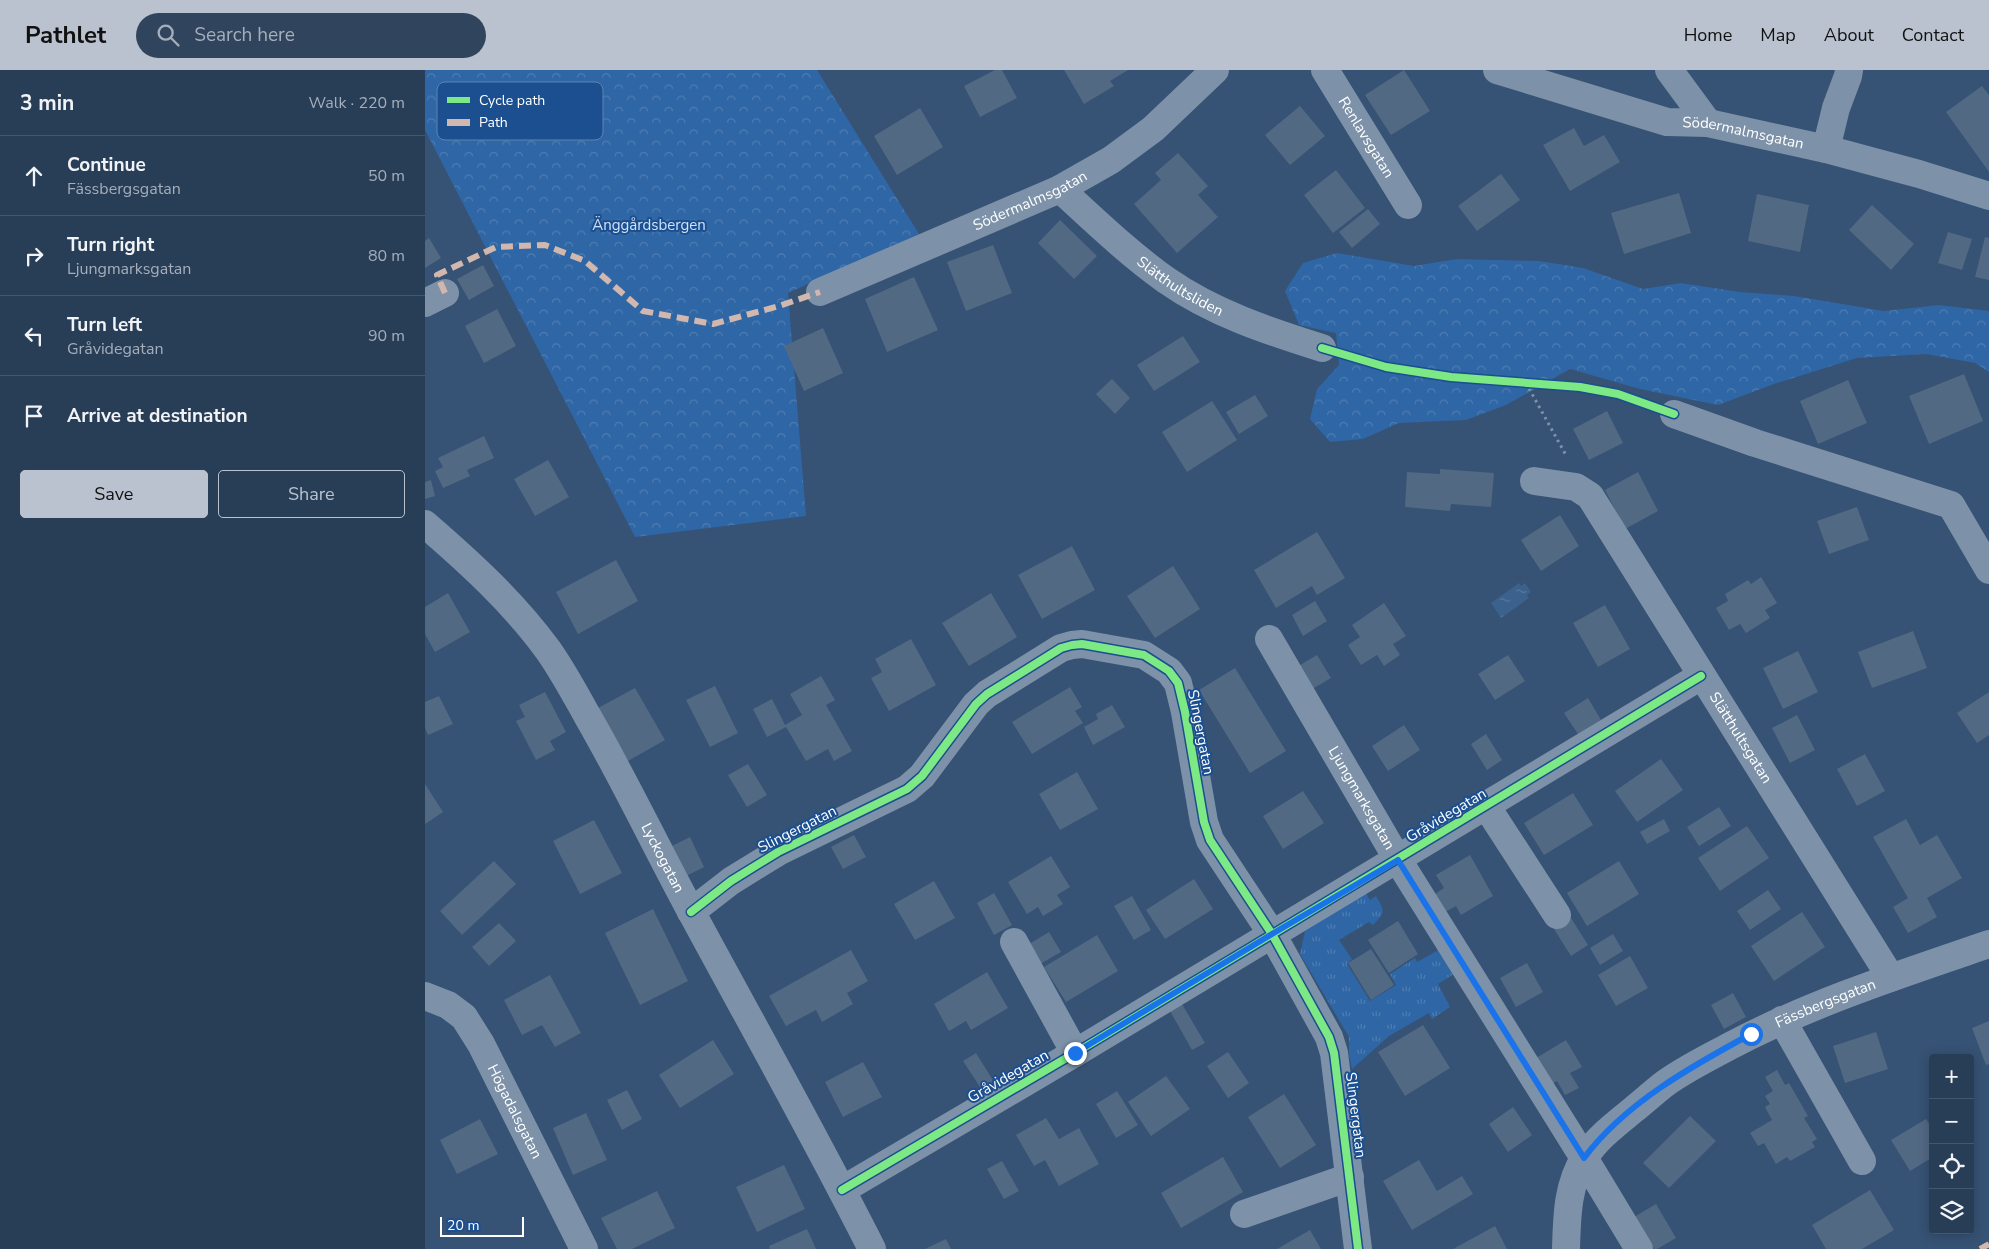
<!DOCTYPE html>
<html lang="en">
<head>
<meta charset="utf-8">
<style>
	:root { --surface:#283e57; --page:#30455d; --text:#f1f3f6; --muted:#a5aeba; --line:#44576d; --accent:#b9c2ce }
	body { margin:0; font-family:"Nunito Sans",sans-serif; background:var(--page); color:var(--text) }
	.controls { position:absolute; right:15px; bottom:15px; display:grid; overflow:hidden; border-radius:5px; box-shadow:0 2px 12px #0003 }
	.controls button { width:45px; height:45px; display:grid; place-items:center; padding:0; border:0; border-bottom:1px solid var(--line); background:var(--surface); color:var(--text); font:25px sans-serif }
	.scale { position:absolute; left:15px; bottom:12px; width:84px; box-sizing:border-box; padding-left:5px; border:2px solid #fff; border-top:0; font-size:14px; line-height:18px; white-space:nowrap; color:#fff; -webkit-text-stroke:4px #1b4f8f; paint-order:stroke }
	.stop { position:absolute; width:15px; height:15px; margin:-11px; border:4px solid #1a73e8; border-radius:50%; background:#fff }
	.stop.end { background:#1a73e8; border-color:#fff; box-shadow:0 1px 5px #0008 }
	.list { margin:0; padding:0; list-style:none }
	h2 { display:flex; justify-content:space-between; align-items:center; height:65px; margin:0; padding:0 20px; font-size:21px }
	h2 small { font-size:16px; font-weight:400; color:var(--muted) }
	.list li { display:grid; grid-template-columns:32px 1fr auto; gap:15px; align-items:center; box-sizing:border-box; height:80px; padding:0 20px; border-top:1px solid var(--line) }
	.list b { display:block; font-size:19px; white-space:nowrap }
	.list p { margin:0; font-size:16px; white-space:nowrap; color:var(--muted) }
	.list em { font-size:16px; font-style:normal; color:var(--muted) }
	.actions { display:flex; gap:10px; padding:15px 20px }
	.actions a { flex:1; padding:11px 0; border:1px solid var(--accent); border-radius:5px; text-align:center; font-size:18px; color:var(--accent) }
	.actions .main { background:var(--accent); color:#111 }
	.icon { flex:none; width:28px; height:28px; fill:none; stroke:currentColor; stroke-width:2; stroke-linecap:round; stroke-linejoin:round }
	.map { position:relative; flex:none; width:1564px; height:1179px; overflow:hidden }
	header { display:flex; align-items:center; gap:30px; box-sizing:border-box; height:70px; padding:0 25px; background:var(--accent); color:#111 }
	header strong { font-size:24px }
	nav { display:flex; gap:28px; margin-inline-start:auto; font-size:18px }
	.search { width:350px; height:45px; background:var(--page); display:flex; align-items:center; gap:12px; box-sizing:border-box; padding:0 18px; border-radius:28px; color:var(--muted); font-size:19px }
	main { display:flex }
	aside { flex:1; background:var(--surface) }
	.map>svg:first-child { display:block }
	.grass { fill:url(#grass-tufts) }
	.forest { fill:url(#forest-crowns) }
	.water { fill:url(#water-ripples) }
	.building { fill:#526984 }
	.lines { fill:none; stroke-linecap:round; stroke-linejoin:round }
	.path { stroke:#7d92a8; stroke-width:3; stroke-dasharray:2.5 4; stroke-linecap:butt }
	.minor { stroke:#7d92a8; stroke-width:28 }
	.quiet { stroke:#d1b7ad; stroke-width:6; stroke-dasharray:12 6; stroke-linecap:butt }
	.cycleway-casing { stroke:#1b4f8f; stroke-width:11 }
	.cycleway { stroke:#7ce984; stroke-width:8 }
	.route { stroke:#1a73e8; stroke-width:6 }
	.labels { text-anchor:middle; stroke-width:4; stroke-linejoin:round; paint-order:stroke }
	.street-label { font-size:15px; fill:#fff; stroke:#1b4f8f }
	.park-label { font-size:15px; fill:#cfe3fa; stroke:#1b4f8f }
	.key { fill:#1b4f8f; stroke:#5f84b1; stroke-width:1 }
	.key-label { font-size:14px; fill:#fff }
</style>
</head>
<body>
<header>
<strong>Pathlet</strong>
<div class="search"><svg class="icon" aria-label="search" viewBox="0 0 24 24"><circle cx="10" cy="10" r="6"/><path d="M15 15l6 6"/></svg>Search here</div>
<nav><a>Home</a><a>Map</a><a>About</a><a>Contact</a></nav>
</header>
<main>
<aside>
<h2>3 min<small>Walk · 220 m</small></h2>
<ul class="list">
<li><svg class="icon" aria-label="ahead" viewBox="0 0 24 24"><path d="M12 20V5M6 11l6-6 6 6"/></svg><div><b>Continue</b><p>Fässbergsgatan</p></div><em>50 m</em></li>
<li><svg class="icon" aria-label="right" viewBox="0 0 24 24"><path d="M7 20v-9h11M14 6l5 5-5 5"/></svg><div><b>Turn right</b><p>Ljungmarksgatan</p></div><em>80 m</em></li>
<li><svg class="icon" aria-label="left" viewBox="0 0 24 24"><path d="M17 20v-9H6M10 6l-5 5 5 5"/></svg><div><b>Turn left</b><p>Gråvidegatan</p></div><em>90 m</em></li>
<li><svg class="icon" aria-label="arrive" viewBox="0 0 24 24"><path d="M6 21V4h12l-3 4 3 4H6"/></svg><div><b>Arrive at destination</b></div></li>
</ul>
<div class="actions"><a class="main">Save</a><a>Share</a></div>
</aside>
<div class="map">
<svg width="1564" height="1179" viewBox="0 0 1564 1179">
	<defs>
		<pattern id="grass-tufts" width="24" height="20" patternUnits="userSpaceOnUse" patternTransform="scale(1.25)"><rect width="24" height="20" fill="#2f66a5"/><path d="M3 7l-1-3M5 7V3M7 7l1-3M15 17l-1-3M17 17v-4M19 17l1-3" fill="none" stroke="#4e7db2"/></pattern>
		<pattern id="forest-crowns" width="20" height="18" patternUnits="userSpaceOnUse" patternTransform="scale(1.25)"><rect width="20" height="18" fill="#2f66a5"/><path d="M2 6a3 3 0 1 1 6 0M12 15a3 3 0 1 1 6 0" fill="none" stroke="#4e7db2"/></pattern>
		<pattern id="water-ripples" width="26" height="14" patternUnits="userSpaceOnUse" patternTransform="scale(1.25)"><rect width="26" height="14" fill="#3b618d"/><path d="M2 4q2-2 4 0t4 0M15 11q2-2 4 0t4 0" fill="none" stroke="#58799e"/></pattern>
	</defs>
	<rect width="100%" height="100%" fill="#365274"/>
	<path class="grass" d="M941 823 945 830 951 826C960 842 961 842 948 855L944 852 914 870 927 889 922 894 945 931 971 915 965 904 990 888 992 892 1017 878 1032 902 1013 914 1025 937 1007 949 1004 943 964 966 927 999 924 985V967L875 884 880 861Z"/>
	<path class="forest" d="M0 0H392L494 164 363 223 381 446 210 467 0 60Z
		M912 183 989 196 1032 189 1114 191 1158 198 1218 219 1256 213 1315 222 1369 226 1459 241 1514 235 1564 241V302L1550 293 1501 284 1432 288 1349 314 1293 335 1215 319 1145 299 1081 335 1041 350 974 353 938 369 905 372 885 349 892 319 914 295 911 263 874 255 860 221 878 193Z"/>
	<path class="water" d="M1094 513 1096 516 1100 513 1106 522 1102 525 1104 528 1076 548 1066 533Z"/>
	<path class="building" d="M570 0H577L592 28 555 47 539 16Z
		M639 0H703L685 11 689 16 659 34Z
		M979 0 1005 41 966 65 940 25Z
		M1557 16 1564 25V102L1521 42Z
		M875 36 900 66 865 95 840 65Z
		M495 38 518 77 472 105 449 66Z
		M1149 58 1159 76 1179 65 1195 92 1145 121 1118 75Z
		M753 83 783 116 773 125 793 147 752 183 709 134 736 110 730 103Z
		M911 100 940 138 908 163 879 125Z
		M1076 104 1095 130 1052 161 1033 136Z
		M1254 123 1266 163 1199 184 1186 143Z
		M1332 124 1384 135 1375 182 1323 171Z
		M1447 135 1489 174 1466 200 1424 160Z
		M943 139 955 154 927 178 914 162Z
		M635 150 672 186 649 209 613 173Z
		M1523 162 1547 169 1537 200 1513 193Z
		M1560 167 1564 168V210L1550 207Z
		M4 168 16 188 0 198V171Z
		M568 175 587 223 541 241 522 192Z
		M58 195 69 216 44 230 32 209Z
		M489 207 513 260 462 282 440 229Z
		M72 239 91 276 59 293 40 256Z
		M398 258 418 303 379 321 359 276Z
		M758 266 775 292 729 321 712 295Z
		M1539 304 1558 351 1504 374 1484 326Z
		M687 309 705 328 690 344 671 324Z
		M1423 310 1442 353 1393 374 1375 331Z
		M830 325 843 346 814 364 801 342Z
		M787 331 812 370 762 402 737 362Z
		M1182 341 1198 373 1164 390 1148 359Z
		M59 366 69 388 42 400 45 406 18 418 10 401 18 397 13 388Z
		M123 390 144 427 110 446 89 409Z
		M1015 399 1069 403 1066 437 1026 434 1025 441 980 437 982 402 1015 404Z
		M1213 402 1233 441 1200 459 1180 420Z
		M6 410 10 426 0 429V412Z
		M1432 437 1444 470 1404 484 1392 451Z
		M1135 445 1154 476 1116 501 1096 470Z
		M892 462 920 508 892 525 887 516 851 538 829 500Z
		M647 476 670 520 617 549 593 505Z
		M191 490 213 531 153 564 131 522Z
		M748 496 775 539 730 568 702 526Z
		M1336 507 1352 533 1340 540 1345 548 1321 563 1315 554 1304 560 1291 538 1303 531 1300 524 1323 510 1326 514Z
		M23 523 45 562 10 582 0 564V537Z
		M566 523 592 567 544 596 517 553Z
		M890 531 902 551 878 566 867 545Z
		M959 533 981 566 968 574 975 585 959 596 952 585 936 595 923 575 935 567 927 555Z
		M1180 535 1205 579 1173 597 1148 553Z
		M1488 561 1502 598 1447 618 1433 582Z
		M486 569 511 615 464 641 446 608 457 602 450 589Z
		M1373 581 1393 622 1358 639 1338 598Z
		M892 585 906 608 884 621 870 598Z
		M1083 585 1100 611 1070 630 1053 604Z
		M810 598 861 681 825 703 774 620Z
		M396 606 410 630 401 635 427 681 409 691 403 679 381 691 361 657 342 667 328 639 347 629 360 655 377 645 365 624Z
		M290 616 313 663 285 677 261 630Z
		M645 617 657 637 650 641 658 653 607 684 587 652Z
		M210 618 240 670 203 691 173 638Z
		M120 622 141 662 125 671 130 680 111 690 91 651 100 647 94 635Z
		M1564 622V665L1552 673 1532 643Z
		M14 626 28 654 3 665 0 658V632Z
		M1163 628 1176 650 1153 664 1139 643Z
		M687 635 700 657 668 675 659 657 673 649 671 644Z
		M1372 645 1390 680 1365 693 1347 658Z
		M979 655 995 680 963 701 947 676Z
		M1061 664 1077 690 1062 700 1046 674Z
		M1440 684 1460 721 1432 736 1412 699Z
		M1236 689 1258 720 1212 752 1190 721Z
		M323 694 342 725 322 737 303 705Z
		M652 702 673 739 635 760 614 724Z
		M0 714 18 742 0 754Z
		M878 721 899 753 858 779 838 746Z
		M1148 723 1168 755 1119 785 1099 753Z
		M1294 737 1306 756 1274 776 1262 757Z
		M1239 749 1245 761 1222 774 1215 762Z
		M1481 749 1495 775 1512 765 1537 808 1502 828 1512 847 1483 863 1468 837 1483 828 1448 767Z
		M169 750 197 803 155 824 128 771Z
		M1322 756 1344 788 1295 821 1273 788Z
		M429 765 441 787 418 799 406 777Z
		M265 767 279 797 257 808 243 778Z
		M1045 785 1068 826 1036 845 1031 836 1020 842 1010 824 1019 818 1011 805Z
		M626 786 645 817 632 825 638 834 618 846 613 837 602 844 583 812Z
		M69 791 91 814 37 865 15 841Z
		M1194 791 1214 824 1162 856 1142 823Z
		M769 809 788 839 740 869 721 840Z
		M509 811 530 848 490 870 469 834Z
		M1343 820 1356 839 1325 860 1312 841Z
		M569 823 587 855 569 865 552 833Z
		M707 826 726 860 709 870 689 836Z
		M228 839 263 911 215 935 180 863Z
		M1377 842 1400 877 1349 911 1326 876Z
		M1146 848 1163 875 1146 886 1129 859Z
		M973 851 993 884 964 903 943 870Z
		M74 853 91 871 64 896 47 877Z
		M624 862 636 882 615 894 604 874Z
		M1188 864 1198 881 1175 895 1165 878Z
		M672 865 693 901 641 932 619 897Z
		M946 879 969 915 946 930 923 893Z
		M426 880 443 911 422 923 428 934 397 952 391 940 361 956 344 926Z
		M1205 886 1223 918 1191 936 1173 905Z
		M1102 893 1118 922 1091 937 1075 908Z
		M562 902 583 938 546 960 541 951 524 961 509 934Z
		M125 905 156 963 130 977 117 955 97 965 79 930Z
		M1308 923 1321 947 1299 959 1286 935Z
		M757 934 780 973 767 980 745 941Z
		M1564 951V994L1561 995 1547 958Z
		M998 955 1025 998 980 1026 953 982Z
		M1451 962 1463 999 1420 1013 1408 976Z
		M288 970 309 1004 255 1038 234 1005Z
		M1141 970 1157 997 1145 1003 1154 1018 1140 1025 1132 1011 1121 1017 1106 991Z
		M803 982 824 1013 803 1028 782 996Z
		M551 983 569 1012 557 1020 538 991Z
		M438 992 457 1027 418 1047 400 1012Z
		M1352 1000 1360 1015 1364 1013 1383 1046 1379 1048 1392 1069 1387 1072 1390 1077 1365 1091 1362 1087 1351 1094 1339 1073 1333 1076 1325 1063 1347 1050 1340 1037 1345 1034 1340 1026 1348 1021 1340 1007Z
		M741 1006 765 1039 726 1066 703 1032Z
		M202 1020 217 1049 197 1060 182 1030Z
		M692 1021 713 1055 691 1068 671 1034Z
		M859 1024 891 1075 855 1098 823 1047Z
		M1088 1037 1107 1065 1083 1082 1064 1054Z
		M161 1043 182 1090 148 1105 128 1058Z
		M1265 1046 1291 1071 1244 1118 1218 1093Z
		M621 1048 634 1069 654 1058 674 1094 634 1116 620 1090 609 1096 591 1065Z
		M55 1049 73 1084 32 1104 15 1070Z
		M1501 1049 1508 1060V1087L1485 1101 1466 1070Z
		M798 1087 818 1122 756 1158 736 1123Z
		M994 1090 1012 1121 1037 1106 1048 1124 987 1160 958 1111Z
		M577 1091 594 1121 579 1129 562 1099Z
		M359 1095 380 1139 332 1162 311 1117Z
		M1445 1120 1469 1160 1437 1179H1401L1387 1155Z
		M232 1121 250 1158 207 1179H192L176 1148Z
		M1231 1134 1251 1168 1232 1179H1229L1209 1147Z
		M1070 1156 1082 1179H1028Z
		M382 1159 391 1179H345L344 1176Z
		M885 1160 896 1179H852Z
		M521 1169 526 1179H500Z"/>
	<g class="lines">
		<path class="path" d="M1101 313 1142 387"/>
		<g class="minor">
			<path id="s1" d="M900 0 983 135"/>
			<path id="s2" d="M1072 0 1242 52 1283 53 1401 79 1494 104 1564 126"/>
			<path d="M1244 0 1283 53"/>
			<path d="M1401 79 1411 38 1423 6 1424 0"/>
			<path id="s3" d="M635 119C669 150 703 183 741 210 788 243 843 261 897 278"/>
			<path id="s4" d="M395 222 635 119 686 90 728 59 790 0"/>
			<path d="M0 233 20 223"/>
			<path d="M1249 344 1330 373 1526 435 1564 500"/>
			<path id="s5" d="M1109 411 1151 417 1165 426 1466 908"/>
			<path id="s6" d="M0 454C44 492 89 533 123 580 138 601 150 624 163 647 200 711 232 779 268 845 328 956 390 1066 447 1179"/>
			<path id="s7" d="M844 569 973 790 1159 1088 1214 1179"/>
			<path d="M1062 737 1132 845"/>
			<path d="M266 842 306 811 353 782 482 719 497 706 551 634 562 624 636 578 647 575 657 574 719 585 744 601 753 613 760 642 779 752 785 770 847 864 904 967 909 983 933 1179"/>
			<path d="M589 872 650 983"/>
			<path id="s8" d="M0 926 23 935 39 947 56 974 159 1179"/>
			<path d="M1357 950 1437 1091"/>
			<path d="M417 1120 655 980 1276 606"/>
			<path d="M819 1144 925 1107"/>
			<path id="s9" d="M1141 1179C1142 1147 1142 1115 1160 1087 1172 1068 1191 1054 1208 1040 1218 1032 1228 1023 1238 1015 1258 1000 1281 989 1303 977 1386 933 1476 904 1564 874"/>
		</g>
		<path class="quiet" d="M20 223 12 205 71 177 120 175 160 191 218 241 288 254 354 236 395 222
			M1555 1179 1564 1174"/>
		<g class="cycleway-casing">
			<path id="cycleway" d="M897 278 961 297 1026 307 1155 317 1193 324 1249 344
				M266 842 306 811 353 782 482 719 497 706 551 634 562 624 636 578 647 575 657 574 719 585 744 601 753 613 760 642 779 752 785 770 847 864 904 967 909 983 933 1179
				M417 1120 655 980 1276 606"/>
		</g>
		<use href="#cycleway" class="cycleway"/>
	</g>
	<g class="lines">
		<path class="route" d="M650 983 847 864 973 790 1159 1088C1200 1033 1267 996 1326 964"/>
	</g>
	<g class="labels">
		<g class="street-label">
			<text dy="5" stroke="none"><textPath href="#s2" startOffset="255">Södermalmsgatan</textPath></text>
			<text dy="5" stroke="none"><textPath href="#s1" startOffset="79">Renlavsgatan</textPath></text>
			<text dy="5" stroke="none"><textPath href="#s4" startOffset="229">Södermalmsgatan</textPath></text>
			<text dy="5" stroke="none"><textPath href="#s3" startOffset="155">Slätthultsliden</textPath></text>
			<text transform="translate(776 662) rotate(79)" y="5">Slingergatan</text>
			<text dy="5" stroke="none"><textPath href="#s5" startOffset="344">Slätthultsgatan</textPath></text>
			<text dy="5" stroke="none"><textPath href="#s7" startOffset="184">Ljungmarksgatan</textPath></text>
			<text transform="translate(1021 745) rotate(-31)" y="5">Gråvidegatan</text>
			<text transform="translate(372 759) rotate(-27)" y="5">Slingergatan</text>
			<text dy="5" stroke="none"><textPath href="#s6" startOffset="414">Lyckogatan</textPath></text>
			<text dy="5" stroke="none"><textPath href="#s9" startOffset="384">Fässbergsgatan</textPath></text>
			<text transform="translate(583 1006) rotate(-30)" y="5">Gråvidegatan</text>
			<text dy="5" stroke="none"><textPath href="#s8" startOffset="152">Högadalsgatan</textPath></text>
			<text transform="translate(931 1045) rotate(83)" y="5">Slingergatan</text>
		</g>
		<g class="park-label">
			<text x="224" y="160">Änggårdsbergen</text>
		</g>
	</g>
	<rect x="12" y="12" width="166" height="58" rx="8" class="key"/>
	<rect x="22" y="27" width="23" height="6" fill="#7ce984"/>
	<rect x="22" y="49" width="23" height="7" fill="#d1b7ad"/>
	<g class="key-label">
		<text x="54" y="35">Cycle path</text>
		<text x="54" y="57">Path</text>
	</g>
</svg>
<div class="controls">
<button>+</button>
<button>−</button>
<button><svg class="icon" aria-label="locate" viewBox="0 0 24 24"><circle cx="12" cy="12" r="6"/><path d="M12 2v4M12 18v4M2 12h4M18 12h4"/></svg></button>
<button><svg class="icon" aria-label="layers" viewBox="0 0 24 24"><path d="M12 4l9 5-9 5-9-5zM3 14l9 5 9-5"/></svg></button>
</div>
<div class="scale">20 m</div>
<div class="stop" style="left:1326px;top:964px"></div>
<div class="stop end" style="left:650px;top:983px"></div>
</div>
</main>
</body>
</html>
